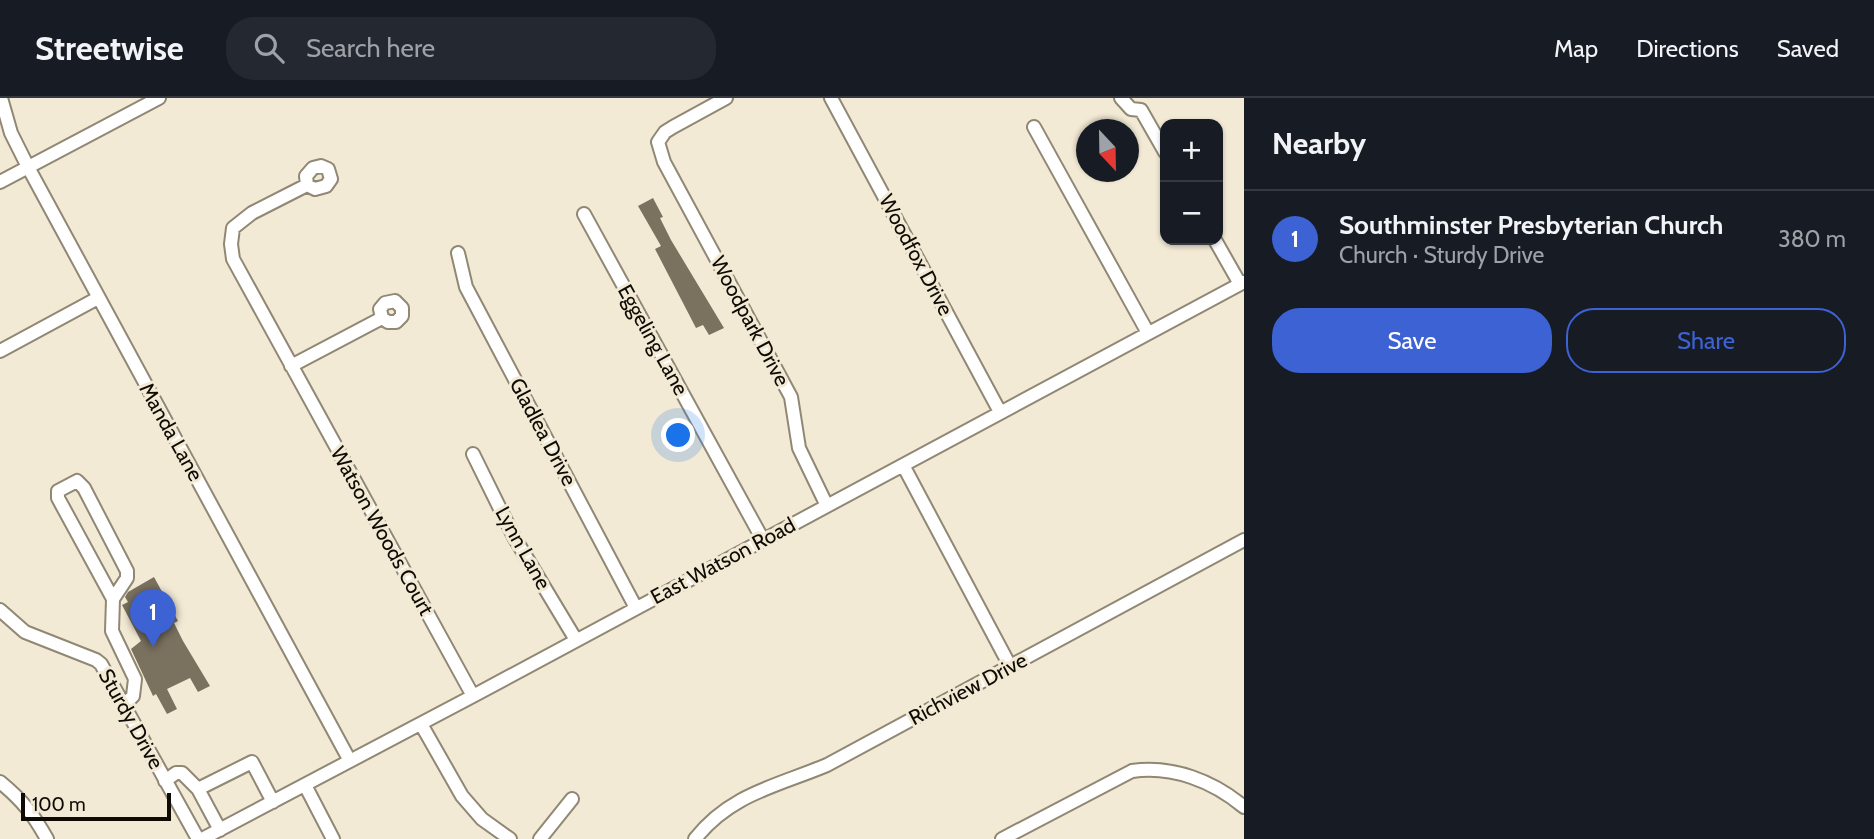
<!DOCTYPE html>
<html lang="en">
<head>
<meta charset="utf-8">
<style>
	:root { --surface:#171b24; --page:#242831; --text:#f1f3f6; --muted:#9ea1a6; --line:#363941; --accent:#3d62d4 }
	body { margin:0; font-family:Cabin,sans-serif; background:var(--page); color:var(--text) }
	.controls { position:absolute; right:21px; top:21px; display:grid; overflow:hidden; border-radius:14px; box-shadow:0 2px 5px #0004 }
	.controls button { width:63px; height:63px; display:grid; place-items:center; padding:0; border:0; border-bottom:2px solid var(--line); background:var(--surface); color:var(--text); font:35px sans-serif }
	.compass { position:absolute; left:1076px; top:21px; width:63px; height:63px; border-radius:50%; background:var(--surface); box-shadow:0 2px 5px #0004; rotate:158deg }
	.scale { position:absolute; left:21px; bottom:18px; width:150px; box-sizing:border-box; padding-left:7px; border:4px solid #0e0b05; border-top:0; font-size:19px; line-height:24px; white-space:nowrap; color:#0e0b05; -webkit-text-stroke:5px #f3ead5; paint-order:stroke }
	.you { position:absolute; left:679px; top:338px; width:24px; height:24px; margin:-18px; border:5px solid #fff; border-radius:50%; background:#1a73e8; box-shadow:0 0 0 10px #1a73e833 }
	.badge { display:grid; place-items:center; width:46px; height:46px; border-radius:50%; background:var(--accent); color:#fff; font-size:23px; font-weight:700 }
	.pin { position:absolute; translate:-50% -58px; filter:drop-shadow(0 2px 4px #0008) }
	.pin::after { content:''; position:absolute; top:37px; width:24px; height:21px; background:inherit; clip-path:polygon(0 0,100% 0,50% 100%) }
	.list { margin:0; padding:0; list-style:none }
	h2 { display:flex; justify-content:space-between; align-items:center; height:91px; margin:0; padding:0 28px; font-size:30px }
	h2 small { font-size:23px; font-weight:400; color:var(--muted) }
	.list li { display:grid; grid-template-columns:46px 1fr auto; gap:21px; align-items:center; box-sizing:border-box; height:98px; padding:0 28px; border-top:2px solid var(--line) }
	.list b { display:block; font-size:26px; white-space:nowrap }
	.list p { margin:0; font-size:23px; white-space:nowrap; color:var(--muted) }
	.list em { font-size:23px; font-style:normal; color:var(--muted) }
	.actions { display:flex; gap:14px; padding:21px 28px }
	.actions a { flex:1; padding:16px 0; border:2px solid var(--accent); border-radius:28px; text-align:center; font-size:24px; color:var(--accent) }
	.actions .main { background:var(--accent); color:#fff }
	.icon { flex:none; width:38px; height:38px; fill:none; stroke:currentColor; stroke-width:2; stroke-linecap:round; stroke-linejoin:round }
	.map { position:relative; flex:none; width:1244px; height:741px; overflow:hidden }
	header { display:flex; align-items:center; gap:42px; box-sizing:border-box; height:98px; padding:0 35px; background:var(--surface); border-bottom:2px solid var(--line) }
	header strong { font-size:33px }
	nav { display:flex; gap:38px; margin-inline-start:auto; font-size:24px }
	.search { width:490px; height:63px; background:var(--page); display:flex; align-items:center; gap:18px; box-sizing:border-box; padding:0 24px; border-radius:28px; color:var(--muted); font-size:26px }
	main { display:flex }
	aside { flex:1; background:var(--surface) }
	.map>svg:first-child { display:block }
	.building { fill:#7a715f }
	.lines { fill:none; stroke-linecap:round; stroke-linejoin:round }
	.minor-casing { stroke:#908774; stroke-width:16 }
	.minor { stroke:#fff; stroke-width:12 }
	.labels { text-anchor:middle; stroke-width:6; stroke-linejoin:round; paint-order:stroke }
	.street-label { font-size:21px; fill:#0e0b05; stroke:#f3ead5 }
</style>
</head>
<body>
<header>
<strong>Streetwise</strong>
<div class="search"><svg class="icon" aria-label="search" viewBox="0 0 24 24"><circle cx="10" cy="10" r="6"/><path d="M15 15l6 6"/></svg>Search here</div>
<nav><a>Map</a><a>Directions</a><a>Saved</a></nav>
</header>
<main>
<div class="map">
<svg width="1244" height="741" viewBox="0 0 1244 741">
	<rect width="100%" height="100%" fill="#f3ead5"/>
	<path class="building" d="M653 100 663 119 660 120 671 142 724 230 709 237 703 227 696 230 655 151 661 148 638 108Z
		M154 479 178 523 174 525 183 543 210 588 198 594 190 580 167 591 177 611 167 616 156 596 153 598 131 551 141 543 122 507 128 504 125 499 128 494Z"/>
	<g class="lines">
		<g class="minor-casing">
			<path id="minor" d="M1 0 11 35 28 69 350 663
				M726 0 673 29 665 34 658 44 664 64 791 299 799 350 827 408
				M831 0 1000 314
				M1121 0 1131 11 1141 12
				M1141 12 1165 54
				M1034 29 1148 235
				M0 84 159 0
				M307 87 306 78 313 70 321 68 328 71 331 81 326 88 315 91 307 87 252 115 233 130 231 146 233 161 473 598
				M584 116 763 442
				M1215 142 1240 186
				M458 155 466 189 636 510
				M0 253 98 200
				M291 268 382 220 388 224H396L402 218V210L395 203 385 205 380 211 382 220
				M473 356 514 439 576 542
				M903 367 1010 568
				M113 501 58 400V393L77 383 84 390 127 473V480L113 501 112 533 135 581 133 598 124 607
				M0 512 25 534 96 562 101 566 198 741
				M421 626 462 698 482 721 510 741
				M165 683 176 675H182L198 691
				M0 684C23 703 33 716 47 741
				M305 687 333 741
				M220 732 198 691 252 664 273 704
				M202 741 473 598 1244 184
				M540 741 572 701
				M695 741C730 696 777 688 827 667L1244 442
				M1002 741 1132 673C1172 667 1213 683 1244 709"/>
		</g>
		<use href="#minor" class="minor"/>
	</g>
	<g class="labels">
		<g class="street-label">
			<text transform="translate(916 157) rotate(62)" y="7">Woodfox Drive</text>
			<text transform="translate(750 223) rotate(62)" y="7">Woodpark Drive</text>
			<text transform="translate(653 242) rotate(61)" y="7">Eggeling Lane</text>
			<text transform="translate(171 334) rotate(61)" y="7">Manda Lane</text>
			<text transform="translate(543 334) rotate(62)" y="7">Gladlea Drive</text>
			<text transform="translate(382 433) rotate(61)" y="7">Watson Woods Court</text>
			<text transform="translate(523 450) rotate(61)" y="7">Lynn Lane</text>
			<text transform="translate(723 463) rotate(-28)" y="7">East Watson Road</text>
			<text transform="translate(968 591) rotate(-28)" y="7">Richview Drive</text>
			<text transform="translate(131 621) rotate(61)" y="7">Sturdy Drive</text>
		</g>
	</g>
</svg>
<div class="controls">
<button>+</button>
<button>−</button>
</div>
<svg class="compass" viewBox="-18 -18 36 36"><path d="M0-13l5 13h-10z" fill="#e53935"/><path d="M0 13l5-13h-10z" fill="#9ea1a6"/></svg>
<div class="scale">100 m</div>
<div class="you"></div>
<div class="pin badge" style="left:153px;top:549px">1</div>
</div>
<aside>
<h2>Nearby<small></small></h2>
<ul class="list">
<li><span class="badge">1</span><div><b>Southminster Presbyterian Church</b><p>Church · Sturdy Drive</p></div><em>380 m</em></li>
</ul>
<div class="actions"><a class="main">Save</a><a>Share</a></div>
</aside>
</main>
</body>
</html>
